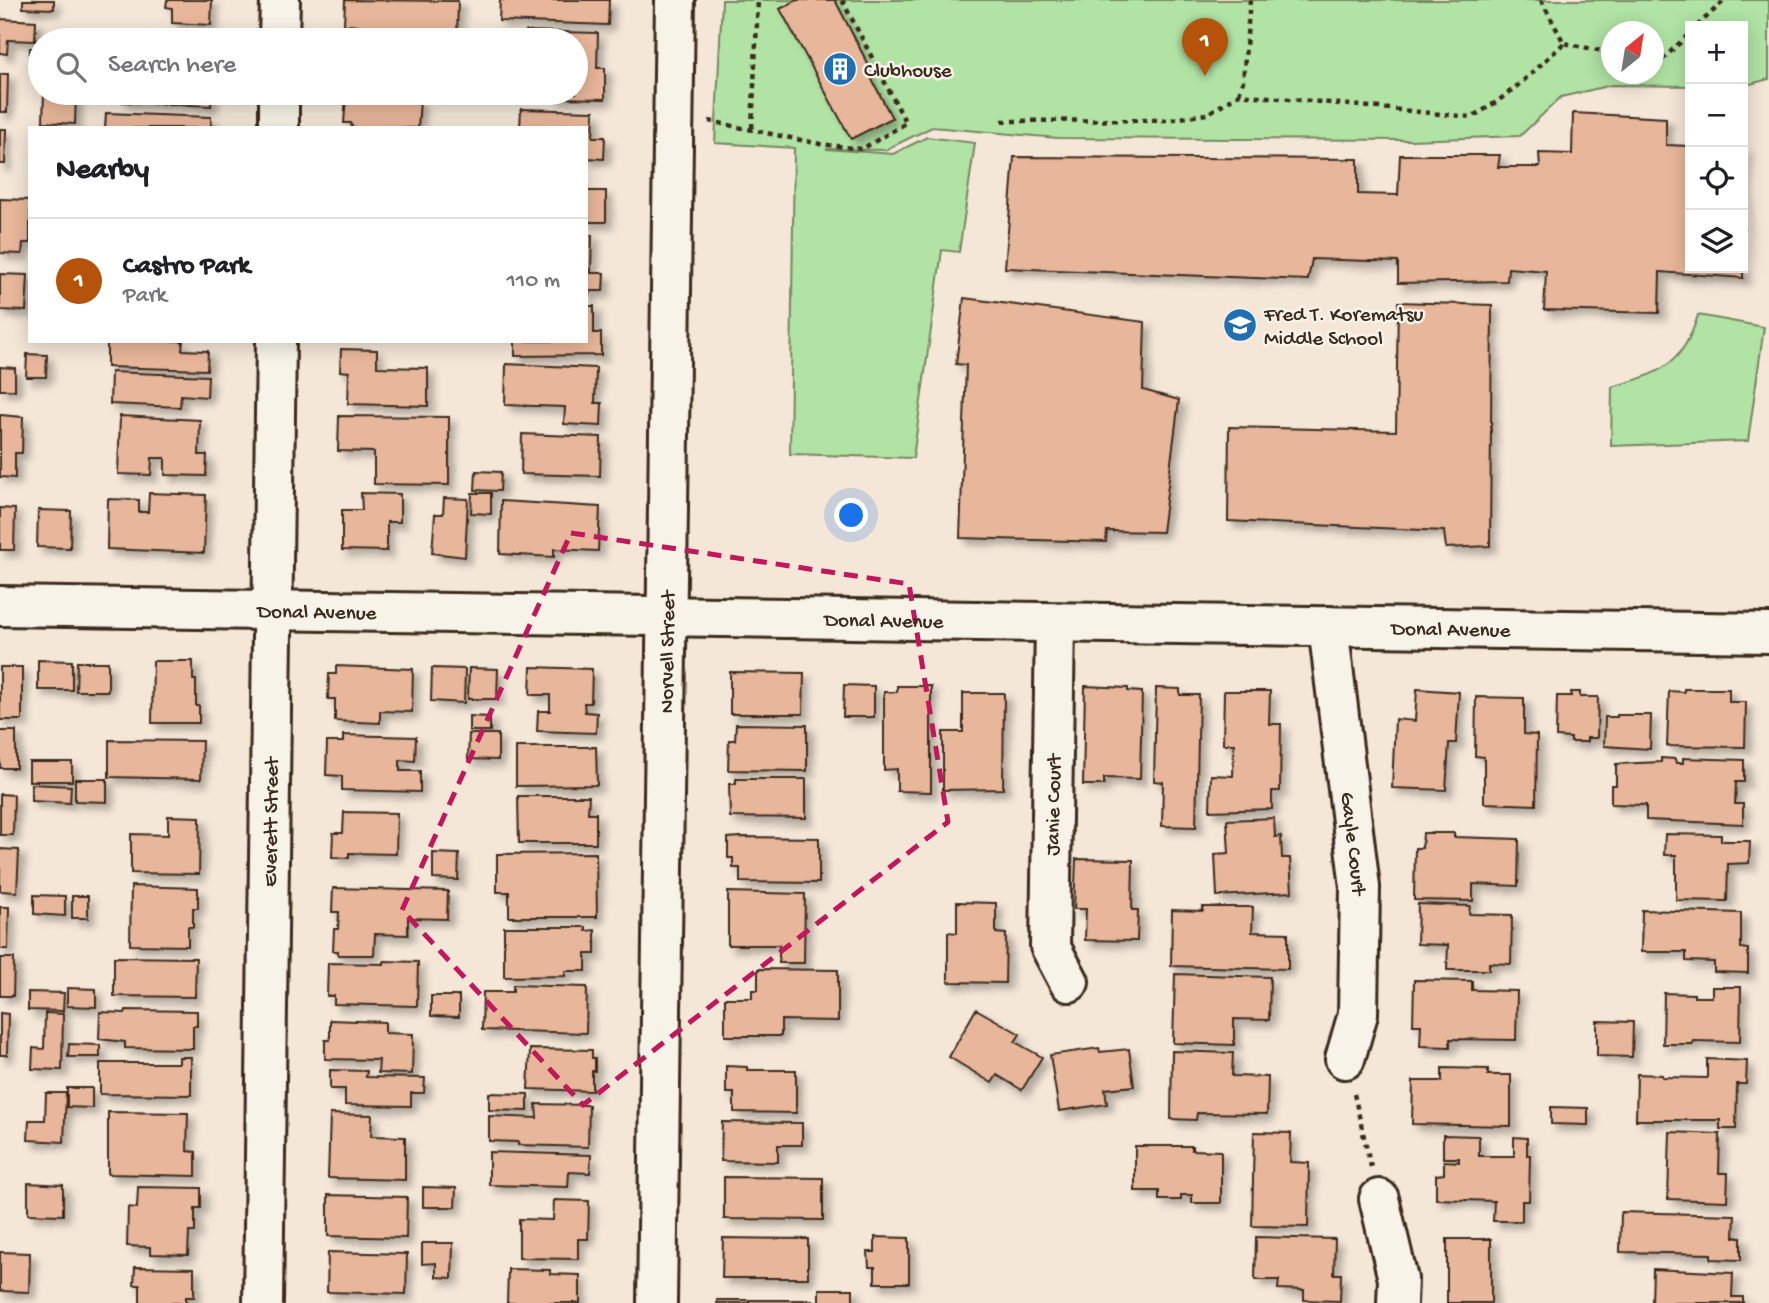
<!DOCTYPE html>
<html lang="en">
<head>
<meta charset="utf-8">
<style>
	:root { --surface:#fff; --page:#f6f6f6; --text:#202124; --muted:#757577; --line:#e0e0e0; --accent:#b45309 }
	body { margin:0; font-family:"Gochi Hand",sans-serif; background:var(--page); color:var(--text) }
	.controls { position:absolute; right:21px; top:21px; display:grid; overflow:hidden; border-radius:0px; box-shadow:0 4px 18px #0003 }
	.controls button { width:63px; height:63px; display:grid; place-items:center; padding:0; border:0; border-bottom:2px solid var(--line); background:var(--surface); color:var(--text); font:35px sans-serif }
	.compass { position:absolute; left:1601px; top:21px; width:63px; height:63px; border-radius:50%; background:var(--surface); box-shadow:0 4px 18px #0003; rotate:30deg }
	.you { position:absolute; left:852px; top:516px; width:24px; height:24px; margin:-18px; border:5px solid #fff; border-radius:50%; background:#1a73e8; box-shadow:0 0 0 10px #1a73e833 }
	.badge { display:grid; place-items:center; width:46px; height:46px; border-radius:50%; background:var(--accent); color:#fff; font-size:23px; font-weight:700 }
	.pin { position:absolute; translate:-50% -58px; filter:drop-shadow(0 2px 4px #0008) }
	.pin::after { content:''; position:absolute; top:37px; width:24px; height:21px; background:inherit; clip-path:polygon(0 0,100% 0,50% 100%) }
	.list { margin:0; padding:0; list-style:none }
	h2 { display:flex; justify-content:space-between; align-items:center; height:91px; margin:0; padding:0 28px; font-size:30px }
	h2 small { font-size:23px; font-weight:400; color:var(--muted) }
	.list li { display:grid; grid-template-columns:46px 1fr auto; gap:21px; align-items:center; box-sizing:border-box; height:126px; padding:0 28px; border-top:2px solid var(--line) }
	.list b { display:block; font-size:26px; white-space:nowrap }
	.list p { margin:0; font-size:23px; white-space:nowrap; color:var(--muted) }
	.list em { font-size:23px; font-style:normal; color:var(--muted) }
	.icon { flex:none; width:38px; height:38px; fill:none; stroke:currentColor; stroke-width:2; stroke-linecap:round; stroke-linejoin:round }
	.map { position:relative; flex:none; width:1769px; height:1303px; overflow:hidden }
	.search { position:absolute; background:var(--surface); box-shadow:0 4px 18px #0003; left:28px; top:28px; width:560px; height:77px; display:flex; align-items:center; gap:18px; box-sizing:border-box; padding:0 24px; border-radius:38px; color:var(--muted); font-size:26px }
	.panel { position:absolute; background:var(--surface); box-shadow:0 4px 18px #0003; left:28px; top:126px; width:560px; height:217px; border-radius:0px }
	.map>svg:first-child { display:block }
	.green { fill:#b0e3a4; stroke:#768661; stroke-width:2; fill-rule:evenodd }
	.building { fill:#e8b69a; stroke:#3b2a1e; stroke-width:2; filter:url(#shadow) }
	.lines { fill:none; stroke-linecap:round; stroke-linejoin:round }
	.minor-casing { stroke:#3b2a1e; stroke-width:44 }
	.path { stroke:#3b2a1e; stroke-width:4.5; stroke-dasharray:5 5; stroke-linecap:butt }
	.minor { stroke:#f7f3e8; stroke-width:38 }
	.marked { fill:none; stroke:#c2185b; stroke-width:5; stroke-dasharray:14 9; stroke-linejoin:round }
	.labels { text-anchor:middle; stroke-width:5; stroke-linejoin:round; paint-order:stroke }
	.poi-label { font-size:21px; fill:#3b2a1e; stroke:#f7f3e8; text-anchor:start }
	.street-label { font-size:21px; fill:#3b2a1e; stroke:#f7f3e8 }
</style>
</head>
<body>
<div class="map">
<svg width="1769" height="1303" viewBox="0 0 1769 1303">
	<defs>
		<filter id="shadow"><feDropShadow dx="6" dy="6" stdDeviation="3.5" flood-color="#0004"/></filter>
	</defs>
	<rect width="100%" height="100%" fill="#f4e7d8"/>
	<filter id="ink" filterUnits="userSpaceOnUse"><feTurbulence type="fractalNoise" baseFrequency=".0143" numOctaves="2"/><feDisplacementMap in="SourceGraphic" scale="14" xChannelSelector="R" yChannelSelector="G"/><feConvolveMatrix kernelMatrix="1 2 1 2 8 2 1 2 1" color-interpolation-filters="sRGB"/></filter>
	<g filter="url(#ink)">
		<path class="green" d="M722 0H1769V79L1743 86V26H1690V86L1612 85 1561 97 1520 136 1410 140 1058 138 932 127 885 150 826 149 893 154 927 137 975 143 959 252 942 250 913 458 790 454 794 148 715 143ZM1612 32H1654V74H1612Z
			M1698 315 1764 327 1748 441 1611 446 1612 387C1658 374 1683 366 1698 315Z"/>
		<path class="building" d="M23 0H54V9L23 8Z
			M167 0H212L211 25 172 23V8L166 7Z
			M345 0 458 1 457 38 403 36V40H367V26L344 25Z
			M500 0H609L608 25 499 21Z
			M797 0H835L870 68 867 70 892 118 851 139 780 9Z
			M0 14 1 19 36 21 35 41 8 40 7 54 0 53Z
			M526 31 598 33 597 68H605V99L553 98V93H576V40H526Z
			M114 33 212 36V40H114Z
			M30 48H40V67H29Z
			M0 74H8L7 112H0Z
			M44 93H76L75 124 43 122Z
			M123 93H212L211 106 122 102Z
			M346 96 420 101 418 128H352L351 123H344Z
			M521 109 594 111 593 137H605L604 159 586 158V128H520Z
			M106 113 211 117V126L218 128H105Z
			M1573 113 1666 118V145L1690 146V268H1743V148H1745L1743 278 1660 272 1659 313 1544 310 1546 271 1508 268 1507 281 1398 283V262L1312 259 1308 280 1005 268 1014 157 1358 159V194L1398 195 1400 155H1500L1498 167H1540L1539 153 1572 154Z
			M0 129H6L5 164H0Z
			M586 191H606V222H586Z
			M0 199 30 200V243H23L22 254 0 253Z
			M586 235H592L591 273H604L603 291H591L590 295H586Z
			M0 274 28 275 26 311 0 310Z
			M964 298 1145 322 1143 390 1179 400 1162 532 1107 531 1106 542 960 538 966 365 956 364Z
			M1398 302 1492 305 1490 546 1446 548 1444 531 1228 521 1229 427 1396 431Z
			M586 306H594V333H601V355L515 356V341H586Z
			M107 341H183L182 350 208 351 207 370 107 367Z
			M341 349 377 350V367L428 368V406L348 404 349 372 340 371Z
			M27 354 47 355 46 377H26Z
			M506 364 596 368 595 403H602L601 426 564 424 565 407 505 405Z
			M0 367 15 368V390H0Z
			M111 372 208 376 207 397 181 395 180 407 110 404Z
			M0 415 23 417 22 453H15V478L0 477Z
			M120 416 200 420 199 455H207L206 476 165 475V458H152L151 475 118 474Z
			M339 416 449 417V485L374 484V452L338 451Z
			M522 434 601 437 600 476 521 474Z
			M476 471 501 472 500 491 475 490Z
			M149 493 206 495 204 553 107 549 108 499 139 500V512H148Z
			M361 493 400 494V522H387V551L342 550V510H362Z
			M472 493H491V514L471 513Z
			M444 498 468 499 465 557 432 553 435 514H443Z
			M501 501 600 507 598 551 554 549V557L500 554Z
			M0 508 15 509 14 550H0Z
			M38 510 71 511 70 548 37 547Z
			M38 660 72 661V690H38Z
			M153 661H193V680H196V706H199V723H152Z
			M77 662H108V691H76Z
			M336 666 413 669 412 712 380 711V723L335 721V699H328L329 674H336Z
			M0 667H22V720H0Z
			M531 667 592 669 591 703H584L585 712 597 713 596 733 537 731 538 711H550V695H530Z
			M432 668 465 669 464 703 431 701Z
			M469 668 498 669 497 699H468Z
			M730 672 804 673 803 714H730Z
			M844 685 874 686V717H843Z
			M897 686H931V792L897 791V769L884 770V692H897Z
			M1085 686 1128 688V691L1142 692 1140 779 1104 778V785H1083Z
			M1156 688 1180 689V695H1199L1196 827 1162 826 1163 782 1154 781Z
			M1417 689 1459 692 1456 743H1449L1446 790 1392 788 1395 719 1415 721Z
			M1684 689H1729V702H1746L1745 747 1667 746 1669 691 1684 692Z
			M1224 691H1270L1269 724H1281L1280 791H1272V809L1210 811 1211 775 1233 776 1234 744H1223Z
			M1571 692H1580V697H1598L1597 738H1587V742H1571V738L1556 737 1557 696H1571Z
			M963 693H1004L1003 789 943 790V732H963Z
			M1476 697 1524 698V734L1537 735 1536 805 1484 803V757L1475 756Z
			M1617 715H1651L1650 749 1604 746 1605 717H1617Z
			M469 716 490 717V731H469Z
			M736 724 807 725V771L728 770 729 740H735Z
			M0 731H16V768H0Z
			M469 734H498V760L468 759Z
			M343 735 416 737 415 761 400 760V771H420V792L342 790V776L326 775 327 742H343Z
			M109 740 202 741 201 779 109 777Z
			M516 747H596L597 785 516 786Z
			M1661 758 1675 759 1676 763H1683V758L1744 760V782H1736L1735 804H1743V824L1646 820V805L1611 804V785H1616V764L1661 762Z
			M29 762H72V781H29Z
			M75 779H107V802L75 801Z
			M736 779H806V818L730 817 729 784H736Z
			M31 784 71 786 70 803 31 801Z
			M0 794 14 795 13 835H0Z
			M518 796H589L588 813H596V843H519Z
			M344 812 397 813 396 854 349 853V858L332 857 333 833H343Z
			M168 816 200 817 199 874 131 873V834L168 835Z
			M1274 818 1275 837 1281 836 1282 858H1290L1292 892 1217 896 1215 854 1229 853 1227 820Z
			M1423 833H1454V837L1519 839 1518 886 1473 884V901L1414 900 1415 848H1422Z
			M1665 834 1721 835V841H1750L1749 863 1728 864 1727 901 1676 900V855H1664Z
			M740 837 819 838V883L740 882V868H733V858H728V838Z
			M0 849 19 850 17 892 0 891Z
			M433 853 459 854 458 880 433 879Z
			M596 853 597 917H509V892H497V854Z
			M1076 859 1133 860 1132 910H1138L1137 941 1085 940 1086 909H1074Z
			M131 886 198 888V908H193V927H188V946L130 945Z
			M333 888 448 891 447 919 408 918V935L375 934 374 955H338V951H333L334 929H338L339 912H332Z
			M728 892 805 894 804 963H779V945H728Z
			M34 895 65 896V916L34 914Z
			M72 896H88V918H72Z
			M957 902 996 903V933L1006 934 1005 983 948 982V932L957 933Z
			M1418 904 1470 906 1469 914 1512 915 1511 964 1489 963V970H1447L1448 945 1417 944Z
			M0 907H9L8 949H0Z
			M1203 907H1253L1252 932 1288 933V969L1171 966 1172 910 1203 911Z
			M1642 910 1741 913V948L1748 949V973L1714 972V962L1686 961V952H1641Z
			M504 927H586V931L595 930V954H586V971H565V976L504 977Z
			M114 957 196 958 195 997 114 996Z
			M0 958H14L13 996H0Z
			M384 961 418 962 417 1006 334 1004V996H327L328 963 384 964Z
			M758 969 838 970V1021L781 1020V1036H725V998H752V990H758Z
			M1175 974 1270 977 1269 1020 1234 1019V1045L1173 1043Z
			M1414 980 1472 981V990L1517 991 1516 1040 1450 1039V1047L1420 1046 1421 1025H1413Z
			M513 985 587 987 586 1033 482 1030 483 992H513Z
			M1712 987H1741L1740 1042 1693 1041V1044H1663L1664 993 1694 994V997H1712Z
			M67 988 96 989V1007L67 1006Z
			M28 992 64 993 63 1011 28 1010Z
			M431 996H459V1017L431 1016Z
			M976 1009 1020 1034 1015 1042 1042 1057 1022 1090 997 1075 992 1083 949 1057Z
			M126 1010 197 1011V1026H193V1049L125 1048V1042L99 1039 100 1012 125 1013Z
			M0 1013 8 1014 7 1055H0Z
			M45 1013 63 1014 62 1070 32 1069 33 1048 44 1049Z
			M330 1020 385 1022V1033L413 1034 412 1074 378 1073 379 1060 325 1059V1040H330Z
			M1597 1021 1633 1022 1632 1057 1597 1056Z
			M69 1044 100 1045V1057H68Z
			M1099 1048 1100 1052 1129 1049 1134 1086 1105 1089 1107 1104 1059 1111 1050 1055Z
			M530 1049 592 1050V1058H595V1071H592V1091L528 1089Z
			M1172 1051 1233 1053 1232 1076 1268 1077 1267 1114 1197 1113 1196 1120 1171 1119Z
			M179 1057H191V1095L100 1094V1063H179Z
			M1707 1059 1747 1061 1746 1084H1737L1736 1129H1720V1120H1636L1637 1074 1662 1075V1077L1707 1078Z
			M726 1066 747 1067V1070H796V1113L734 1112V1093H726Z
			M1442 1068 1488 1069V1075H1511V1126L1412 1124 1413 1081H1442Z
			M330 1070 367 1071 366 1077 425 1078 424 1093H411V1106L345 1105V1089H330Z
			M67 1088H92V1108L67 1107Z
			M46 1093H66L64 1142 28 1140 29 1120H45Z
			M489 1093 528 1094V1111L489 1110Z
			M536 1104 589 1105 588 1147 518 1145V1142L489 1141V1116L537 1118Z
			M1551 1107 1588 1108V1125L1551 1124Z
			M108 1112 188 1113 187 1151 196 1152V1176L108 1174Z
			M330 1114 372 1115 371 1136 405 1137V1180L328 1178Z
			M722 1122 802 1123V1145H778V1162L721 1161Z
			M1254 1132 1291 1133 1290 1162 1309 1163 1308 1227 1252 1226Z
			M1670 1132 1720 1134 1719 1173H1728L1727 1201 1668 1199Z
			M1443 1135 1479 1136V1156H1514V1137L1527 1138V1155H1530L1529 1201H1522V1221H1493L1494 1201 1436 1199V1175L1444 1174V1161L1459 1162V1158H1443Z
			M1135 1146H1192V1150L1221 1151V1203H1192V1195H1181V1200H1159V1191H1135Z
			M489 1152 591 1155 590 1173 569 1172 568 1187 489 1185Z
			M724 1177 823 1178V1220L724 1219Z
			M28 1183 63 1185V1215L28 1214Z
			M138 1187 201 1188V1208H195V1232H189L188 1255 150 1254V1247L127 1246 128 1207 137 1208Z
			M423 1187 456 1188 455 1207H423Z
			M328 1195 407 1197 406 1238 328 1236Z
			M554 1200 589 1201 588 1239H578V1259L519 1258V1219L553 1220Z
			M1621 1212 1735 1215 1734 1237H1741V1260L1711 1259V1254L1620 1252Z
			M875 1237 909 1238V1283H875V1267H869L868 1252H875Z
			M1256 1237 1335 1239 1334 1274H1341L1340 1301 1304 1300V1290L1278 1289 1279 1280H1255Z
			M723 1238 808 1239V1278H722Z
			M1447 1239H1491V1303H1447Z
			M422 1243H453L452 1278 436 1277V1263L422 1264Z
			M0 1252 30 1253 29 1292 0 1291Z
			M328 1252 407 1254 406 1294 327 1292Z
			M135 1267 194 1268V1297H186V1303H140V1285H134Z
			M508 1269 550 1270V1274L580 1275V1303H507Z
			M1653 1269 1733 1273 1732 1297H1743V1303H1652Z
			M819 1289H853V1303H819Z
			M717 1300H813V1303H717Z"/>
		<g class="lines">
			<g class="minor-casing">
				<g id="minor">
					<path d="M279 40 280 0"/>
					<path d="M279 128V93"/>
					<path id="s1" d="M0 606 1769 633"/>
					<path d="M1055 623 1050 946 1069 982"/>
					<path id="s2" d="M1328 626 1360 887 1358 1014 1345 1059"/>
					<path d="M1379 1199 1398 1279 1397 1303"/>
					<path id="s3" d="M263 1303 276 341"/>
					<path id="s4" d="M657 1303 675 0"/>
				</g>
			</g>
			<path class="path" d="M1541 0 1564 43 1612 53
				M1697 26 1725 0
				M1654 62 1659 63 1690 33
				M1239 94 1243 81 1250 0
				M709 121 820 144 862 149 906 123 842 0
				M1002 121 1167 120 1207 114 1239 94 1471 117C1507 99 1535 70 1564 43
				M752 128 758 0
				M1354 1094 1371 1167"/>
			<use href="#minor" class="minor"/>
		</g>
	</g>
	<path class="marked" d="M571 533 909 584 948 822 583 1105 402 910Z"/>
	<defs>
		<g id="building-disc" transform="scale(1.75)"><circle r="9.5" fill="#1f6fb2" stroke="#f7f3e8"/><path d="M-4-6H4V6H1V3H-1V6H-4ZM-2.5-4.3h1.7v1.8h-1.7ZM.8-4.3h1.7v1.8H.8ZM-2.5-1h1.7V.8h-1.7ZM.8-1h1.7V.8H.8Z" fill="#fff"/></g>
		<g id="school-disc" transform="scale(1.75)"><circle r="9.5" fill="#1f6fb2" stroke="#f7f3e8"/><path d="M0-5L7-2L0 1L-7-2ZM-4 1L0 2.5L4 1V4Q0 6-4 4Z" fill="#fff"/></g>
	</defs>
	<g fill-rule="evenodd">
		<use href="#building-disc" x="840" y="69"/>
		<use href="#school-disc" x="1240" y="325"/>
	</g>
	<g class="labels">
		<g class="poi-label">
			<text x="864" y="76">Clubhouse</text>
			<text x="1264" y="320">Fred T. Korematsu<tspan x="1264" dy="24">Middle School</tspan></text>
		</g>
		<g class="street-label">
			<text dy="7" stroke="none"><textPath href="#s1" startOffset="317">Donal Avenue</textPath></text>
			<text dy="7" stroke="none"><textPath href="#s1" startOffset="884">Donal Avenue</textPath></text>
			<text dy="7" stroke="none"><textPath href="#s1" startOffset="1451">Donal Avenue</textPath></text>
			<text dy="7" stroke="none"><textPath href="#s4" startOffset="651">Norvell Street</textPath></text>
			<text transform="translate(1052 805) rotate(-89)" y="7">Janie Court</text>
			<text dy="7" stroke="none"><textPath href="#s3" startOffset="481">Everett Street</textPath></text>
			<text dy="7" stroke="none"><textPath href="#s2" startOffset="219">Gayle Court</textPath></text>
		</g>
	</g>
</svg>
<div class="controls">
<button>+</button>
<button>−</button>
<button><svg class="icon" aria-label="locate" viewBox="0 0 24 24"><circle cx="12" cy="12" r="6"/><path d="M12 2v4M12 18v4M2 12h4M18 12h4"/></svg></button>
<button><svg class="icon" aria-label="layers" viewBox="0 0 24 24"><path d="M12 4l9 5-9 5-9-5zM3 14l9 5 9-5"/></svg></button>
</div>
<svg class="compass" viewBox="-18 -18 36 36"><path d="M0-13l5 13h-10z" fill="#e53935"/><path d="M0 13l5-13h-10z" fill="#757577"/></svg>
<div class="you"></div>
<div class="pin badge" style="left:1205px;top:76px">1</div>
<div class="search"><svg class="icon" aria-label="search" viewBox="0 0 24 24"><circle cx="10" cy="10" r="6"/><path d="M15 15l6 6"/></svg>Search here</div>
<section class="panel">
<h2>Nearby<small></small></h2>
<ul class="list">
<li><span class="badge">1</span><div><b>Castro Park</b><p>Park</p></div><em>110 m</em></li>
</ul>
</section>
</div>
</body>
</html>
